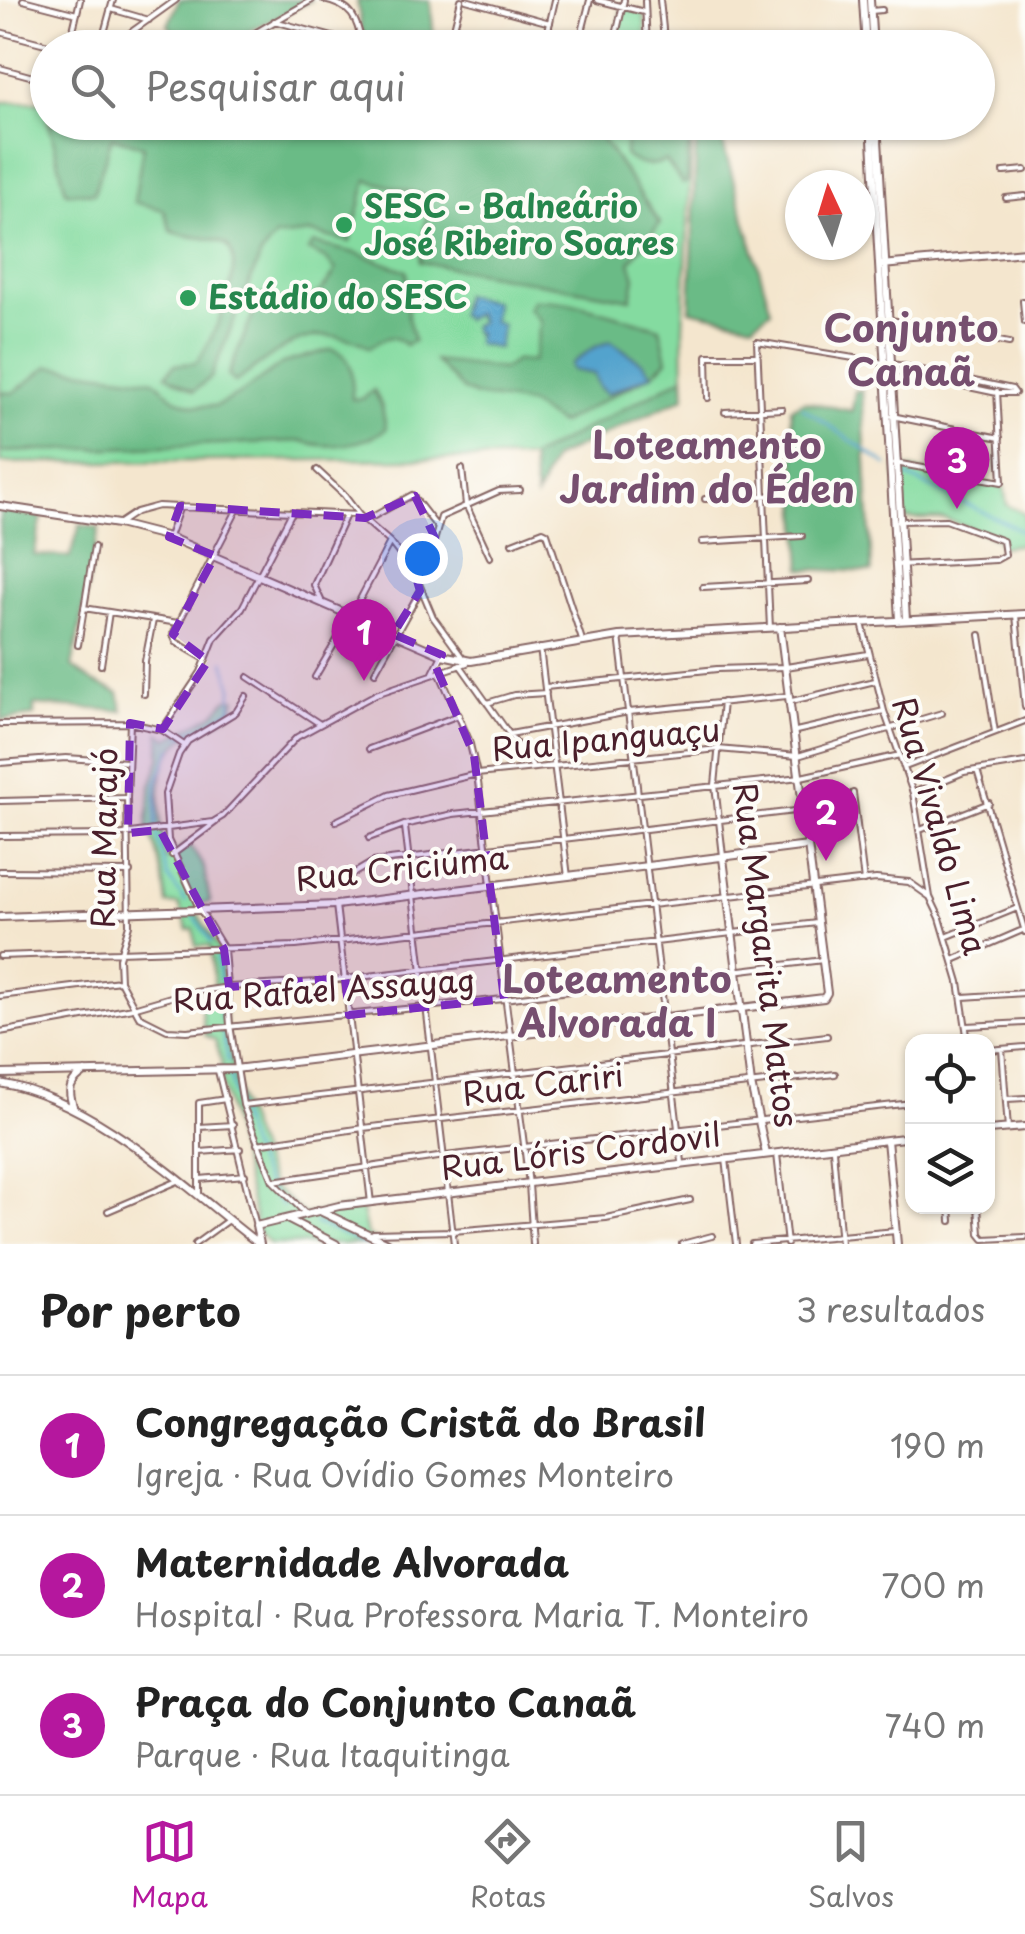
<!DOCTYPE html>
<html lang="pt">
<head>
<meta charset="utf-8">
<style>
	:root { --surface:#fff; --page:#f6f6f6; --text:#222; --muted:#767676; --line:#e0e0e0; --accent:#b5179e }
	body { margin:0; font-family:"Playpen Sans",sans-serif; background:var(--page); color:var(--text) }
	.controls { position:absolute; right:30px; bottom:30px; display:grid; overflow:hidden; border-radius:20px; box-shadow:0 2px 8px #0004 }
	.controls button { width:90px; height:90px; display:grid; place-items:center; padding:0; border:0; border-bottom:2px solid var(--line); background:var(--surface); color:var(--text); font:50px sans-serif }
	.compass { position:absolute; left:785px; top:170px; width:90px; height:90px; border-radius:50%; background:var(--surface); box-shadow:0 2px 8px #0004; rotate:356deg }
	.you { position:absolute; left:422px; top:558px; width:35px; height:35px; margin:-25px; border:8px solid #fff; border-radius:50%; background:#1a73e8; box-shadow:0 0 0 15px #1a73e833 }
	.badge { display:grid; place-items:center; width:65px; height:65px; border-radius:50%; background:var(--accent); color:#fff; font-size:32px; font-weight:700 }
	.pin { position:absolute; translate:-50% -82px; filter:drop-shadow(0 2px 5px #0008) }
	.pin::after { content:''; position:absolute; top:52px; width:35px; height:30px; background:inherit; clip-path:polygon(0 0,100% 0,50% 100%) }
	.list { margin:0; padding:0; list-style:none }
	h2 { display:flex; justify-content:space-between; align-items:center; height:130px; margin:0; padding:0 40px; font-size:42px }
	h2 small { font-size:32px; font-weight:400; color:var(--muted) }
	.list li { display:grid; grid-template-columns:65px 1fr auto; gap:30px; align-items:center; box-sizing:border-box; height:140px; padding:0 40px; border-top:2px solid var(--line) }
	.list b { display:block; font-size:38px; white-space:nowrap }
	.list p { margin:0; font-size:32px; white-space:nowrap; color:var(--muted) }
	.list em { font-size:32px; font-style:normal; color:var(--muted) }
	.icon { flex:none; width:55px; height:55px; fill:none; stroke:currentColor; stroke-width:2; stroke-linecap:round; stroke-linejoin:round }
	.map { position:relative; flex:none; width:1025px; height:1244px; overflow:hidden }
	.search { position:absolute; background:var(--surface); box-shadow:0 2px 8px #0004; left:30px; right:30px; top:30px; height:110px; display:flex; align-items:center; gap:25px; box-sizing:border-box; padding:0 35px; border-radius:55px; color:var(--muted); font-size:38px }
	.sheet { height:550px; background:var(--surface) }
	nav { display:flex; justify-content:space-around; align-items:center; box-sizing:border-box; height:140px; border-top:2px solid var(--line); background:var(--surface); font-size:28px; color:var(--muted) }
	nav a { display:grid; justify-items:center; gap:5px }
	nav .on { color:var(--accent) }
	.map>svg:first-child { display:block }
	.green { fill:#84dba0; stroke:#677d66; stroke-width:2.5 }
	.forest { fill:#6bbb86; stroke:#5a6d58; stroke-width:2.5 }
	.water { fill:#53a3cd; stroke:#4e617c; stroke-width:2.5 }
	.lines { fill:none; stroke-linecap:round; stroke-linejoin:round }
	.stream { stroke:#53a3cd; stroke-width:2.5 }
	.street-casing { stroke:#866564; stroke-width:8 }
	.secondary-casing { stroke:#866564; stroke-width:10 }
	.street { stroke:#fff; stroke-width:4 }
	.secondary { stroke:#fff; stroke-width:6 }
	.marked { fill:#7b2cbf; fill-opacity:0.2; stroke:#7b2cbf; stroke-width:8; stroke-dasharray:20 12; stroke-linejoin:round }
	.leisure-dot { fill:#2e9e5b; stroke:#fdfcf7; stroke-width:4 }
	.labels { text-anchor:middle; stroke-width:8; stroke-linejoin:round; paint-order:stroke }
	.leisure-label { font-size:32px; font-weight:bold; fill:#27864d; stroke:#fdfcf7; text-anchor:start }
	.street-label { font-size:32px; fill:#4a1f2b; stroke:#fdfcf7 }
	.quarter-label { font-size:38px; font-weight:bold; fill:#764f6f; stroke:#fdfcf7 }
</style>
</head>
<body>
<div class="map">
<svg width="1025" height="1244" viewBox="0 0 1025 1244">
	<rect width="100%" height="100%" fill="#fdfcf7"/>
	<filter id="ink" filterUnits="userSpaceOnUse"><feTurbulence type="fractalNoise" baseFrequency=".01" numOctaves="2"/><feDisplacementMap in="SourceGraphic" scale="20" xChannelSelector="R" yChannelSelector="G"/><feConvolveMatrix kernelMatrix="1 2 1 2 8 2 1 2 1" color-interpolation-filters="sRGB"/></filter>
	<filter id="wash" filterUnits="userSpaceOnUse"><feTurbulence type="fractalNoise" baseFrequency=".0048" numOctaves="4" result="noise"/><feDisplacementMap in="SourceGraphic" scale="40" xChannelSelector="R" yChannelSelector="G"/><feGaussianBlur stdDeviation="2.25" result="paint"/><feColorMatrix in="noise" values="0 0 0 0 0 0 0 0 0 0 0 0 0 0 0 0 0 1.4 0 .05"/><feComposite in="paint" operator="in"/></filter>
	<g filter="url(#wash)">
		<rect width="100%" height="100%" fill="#f4e6ce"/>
		<path class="green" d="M622 7 644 12 647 46 616 37Z
			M0 102H47L48 122 693 123 683 327 684 377 531 458 0 463Z
			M896 466 1004 487 1007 505 1025 514V544L1000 547 997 538 945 519H900Z
			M227 699H236L232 712C217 724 200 729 184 739 150 763 159 825 167 859L188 842 204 868 210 902 200 904 196 911 220 951 226 1029 240 1102 272 1186 304 1215 361 1206 367 1235 384 1244H270L258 1232 220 1073 222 1063 215 1040 205 1035 199 994 215 991 210 946H196L194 929 188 930 179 905 167 904C165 886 157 842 147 828L151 785 160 758V733L168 739 214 714Z"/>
		<path class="forest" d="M179 0H312L226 43 184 45 168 25Z
			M357 0H430L435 47H364Z
			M49 123H591L660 223 630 262 635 277 631 299 420 262 429 197 367 180 350 242 312 233 275 237 261 255 211 377 194 391 166 375 174 365 196 363C211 345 252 258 223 243 208 235 191 240 171 231L164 210 134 202 143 146 112 137 94 193 66 192Z
			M626 123H690L687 182 683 184 666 161C649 167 639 167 625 155Z
			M697 123H717L771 310 753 324 690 310Z
			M314 243 359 254 407 271 408 318 414 341 405 345C392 332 383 338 369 348 362 342 357 341 348 339 299 325 273 357 235 382L228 375 261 295C271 296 275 300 284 303 308 309 326 288 336 270L326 259 308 250Z
			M533 300C576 299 619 317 660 328L667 360 653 374 559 424 529 404 476 396 463 390 435 361 504 369 515 361H533L541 321 529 309Z
			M332 349C356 358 352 376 352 399H362L374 390 382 407 386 429C364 445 327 450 303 441L0 452V392L13 393 49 366 154 380 175 399 195 406H216L243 392 283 363Z
			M684 377 685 397 553 459 536 497 531 458Z
			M862 390 872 572 802 569 791 408 804 401 852 411 855 391Z
			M0 511 42 517 34 555 70 557 80 525 99 528 72 667 95 683 119 693 123 711 34 705V716L2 720Z"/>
		<path class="water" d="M463 295 495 302 493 321 502 325 498 348 476 344 477 333 472 331 473 325 480 322 476 314 465 320 459 314Z
			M611 341 643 363 653 374 607 394 599 387 594 374 572 370 571 364 593 348Z"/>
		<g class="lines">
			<path class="stream" d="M802 407 887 465
				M898 472 1025 532
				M181 736 204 727 231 709 232 688 224 661
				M156 827 157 782 172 748
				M157 834 168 877 186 902
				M193 914 211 942
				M217 955 220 980
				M221 996V1019
				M222 1030 228 1061
				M230 1074C236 1113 256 1176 282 1206
				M314 1223 365 1244"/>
		</g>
	</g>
	<g filter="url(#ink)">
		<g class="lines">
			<g class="street-casing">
				<path id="street" d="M23 0 77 14
					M324 0C352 6 357 18 362 44
					M466 0 550 23
					M597 0 644 12
					M660 0 665 48
					M645 1 647 48
					M111 9 149 20
					M871 11 882 10
					M274 21 362 45
					M0 32 60 48
					M453 32 517 48
					M616 37 645 45
					M69 48 80 0
					M100 48 113 0
					M109 48 176 0
					M229 48 312 0
					M449 48 461 0
					M544 48 555 0
					M578 48 590 0
					M613 48 624 0
					M0 68 48 81
					M1004 172 1025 170
					M1006 198 1025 196
					M1023 301 1025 322
					M891 320 1009 343
					M893 364 1012 389 1015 393H997L894 371
					M708 398 707 356H755
					M725 412 782 409
					M892 416 1000 438
					M731 454 793 450
					M895 463 1002 482 997 391
					M462 469 466 505 490 557
					M317 470 344 495 359 515 390 542 415 574 433 617 462 657
					M705 499 796 494
					M367 520 412 495 437 527
					M118 524 136 512 158 506 359 515
					M170 534 180 506
					M702 542 802 536
					M512 543 543 531 547 533 582 640
					M896 565 996 560 1005 555 1003 541 946 520 898 521
					M415 574 433 545 441 517 499 491 520 490
					M703 587 808 581
					M321 600 314 585 346 515
					M356 607 390 542
					M84 608 178 623
					M1016 615 1025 707
					M862 623 884 711 913 793 930 897 940 918 959 982 968 1042
					M770 628 757 342 884 363
					M980 635 995 732
					M619 636 682 1162
					M78 645 94 547
					M540 648 568 877
					M205 659 176 642 173 634 236 512
					M101 665 109 612
					M460 665 532 766
					M375 672 420 591
					M439 672 469 740 477 774 529 1184 533 1244
					M433 673 442 655
					M248 677 320 724
					M315 677 351 616
					M546 687 717 669 786 667 868 654
					M144 694 145 661 153 620
					M246 696 236 712 188 741 179 754 165 794 168 840 199 908 224 949 230 1025 243 1105 273 1181 306 1214
					M792 701 875 681
					M723 702 715 785 723 856
					M487 703 514 695 546 693
					M130 723 127 798 129 925 119 958 120 981 139 1016 167 1030 187 1031 504 999 823 960
					M0 724 130 723 162 730 184 745
					M162 730 201 672 214 639 242 608 292 512
					M796 731 884 711
					M510 734 629 712 787 696
					M369 749 459 715
					M0 763 66 758 128 762
					M905 767 1025 721
					M977 770 1025 932
					M853 793 864 881
					M913 793 964 772 1025 762
					M0 801 125 798
					M336 821 389 795 477 774 718 749 798 756 942 713
					M405 827 454 1244
					M920 830 989 803
					M0 836 116 835 213 822 223 816 297 737 376 694 467 663
					M369 838 404 825 453 814 801 777 900 755
					M172 855 216 822
					M0 871 130 872
					M346 878 373 862 803 810
					M336 905 371 1203
					M946 937 1015 909
					M0 956 296 946 876 879 909 882 930 897
					M953 960 1025 929
					M0 996 120 981
					M963 997 1025 993
					M967 1026 1025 1023
					M0 1032 133 1008 181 994 229 987 317 982 817 923
					M1002 1049 1008 1129
					M988 1050 1025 1047
					M218 1071 256 1226
					M1007 1099 1025 1098
					M243 1105 827 1036
					M199 1127 233 1125
					M257 1144 363 1128 835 1074
					M833 1149 841 1244
					M200 1152 240 1149
					M777 1154 787 1244
					M726 1159 736 1244
					M200 1179 245 1175
					M273 1181 445 1156 912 1103
					M199 1196V1103L226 1099
					M950 1206 951 1221
					M978 1206 980 1234 984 1239 1025 1237
					M108 1211 178 1181
					M373 1233 453 1231 606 1218 690 1200
					M195 1244 228 1220
					M682 1244 712 1236
					M752 1244 896 1231"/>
			</g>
			<g class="secondary-casing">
				<path id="secondary" d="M863 0 866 48
					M870 0 873 48
					M871 122 899 620
					M877 122 906 620
					M882 265 1025 252
					M0 506 118 524 169 537 442 655 471 661 619 636 1025 614
					M723 858 751 1084 766 1154
					M0 917 336 905 808 846
					M0 1074 235 1069 824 998 827 993 780 627
					M0 1083C95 1100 184 1186 259 1244
					M73 1106C67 1089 70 1082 85 1072
					M988 1130 1025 1127
					M887 1140 897 1244
					M318 1210 389 1244
					M287 1219 336 1244
					M260 1244 256 1226 339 1206 912 1137"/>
			</g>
			<use href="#street" class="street"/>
			<use href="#secondary" class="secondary"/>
		</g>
	</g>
	<path class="marked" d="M415 496 435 538 415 574 420 591 393 634 442 655 436 667 474 755 504 999 349 1015 345 978 229 987 224 949 160 830 128 833 130 723 163 729 208 661 173 634 215 556 169 537 180 506 365 518Z"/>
	<g class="leisure-dot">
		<circle cx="344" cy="225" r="10"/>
		<circle cx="188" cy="298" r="10"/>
	</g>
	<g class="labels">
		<g class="leisure-label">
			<text x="364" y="218">SESC - Balneário<tspan x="364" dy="37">José Ribeiro Soares</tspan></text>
			<text x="208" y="309">Estádio do SESC</text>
		</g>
		<g class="street-label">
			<text transform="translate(606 740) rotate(-5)" y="11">Rua Ipanguaçu</text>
			<text transform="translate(939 826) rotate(74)" y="11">Rua Vivaldo Lima</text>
			<text transform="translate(105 838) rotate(-89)" y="11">Rua Marajó</text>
			<text transform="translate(402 869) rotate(-6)" y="11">Rua Criciúma</text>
			<text transform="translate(765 955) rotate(83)" y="11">Rua Margarita Mattos</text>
			<text transform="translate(324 991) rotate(-4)" y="11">Rua Rafael Assayag</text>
			<text transform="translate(543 1085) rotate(-7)" y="11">Rua Cariri</text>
			<text transform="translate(581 1152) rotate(-7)" y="11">Rua Lóris Cordovil</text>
		</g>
		<g class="quarter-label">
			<text x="911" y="342">Conjunto<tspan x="911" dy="44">Canaã</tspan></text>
			<text x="707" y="459">Loteamento<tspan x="707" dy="44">Jardim do Éden</tspan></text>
			<text x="617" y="993">Loteamento<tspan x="617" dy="44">Alvorada I</tspan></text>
		</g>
	</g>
</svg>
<div class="controls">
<button><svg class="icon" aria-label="locate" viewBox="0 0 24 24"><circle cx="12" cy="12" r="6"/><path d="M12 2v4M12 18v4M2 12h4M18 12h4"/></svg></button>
<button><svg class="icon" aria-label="layers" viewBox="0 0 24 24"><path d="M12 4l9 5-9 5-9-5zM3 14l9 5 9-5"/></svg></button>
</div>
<svg class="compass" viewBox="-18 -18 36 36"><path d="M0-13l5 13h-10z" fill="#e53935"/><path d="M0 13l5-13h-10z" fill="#767676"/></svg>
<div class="you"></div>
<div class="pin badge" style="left:364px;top:681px">1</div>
<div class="pin badge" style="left:826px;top:861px">2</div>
<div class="pin badge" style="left:957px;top:509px">3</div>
<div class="search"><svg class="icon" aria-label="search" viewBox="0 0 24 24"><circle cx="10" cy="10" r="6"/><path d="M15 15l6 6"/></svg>Pesquisar aqui</div>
</div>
<section class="sheet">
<h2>Por perto<small>3 resultados</small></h2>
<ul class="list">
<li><span class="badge">1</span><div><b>Congregação Cristã do Brasil</b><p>Igreja · Rua Ovídio Gomes Monteiro</p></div><em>190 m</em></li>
<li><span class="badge">2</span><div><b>Maternidade Alvorada</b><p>Hospital · Rua Professora Maria T. Monteiro</p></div><em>700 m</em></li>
<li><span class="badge">3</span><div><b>Praça do Conjunto Canaã</b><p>Parque · Rua Itaquitinga</p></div><em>740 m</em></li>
</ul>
</section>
<nav>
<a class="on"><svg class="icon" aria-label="map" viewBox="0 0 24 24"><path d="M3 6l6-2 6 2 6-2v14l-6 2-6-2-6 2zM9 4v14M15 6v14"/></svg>Mapa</a>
<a><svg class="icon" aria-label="directions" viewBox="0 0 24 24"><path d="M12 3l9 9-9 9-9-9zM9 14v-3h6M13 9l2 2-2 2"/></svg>Rotas</a>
<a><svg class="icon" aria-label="saved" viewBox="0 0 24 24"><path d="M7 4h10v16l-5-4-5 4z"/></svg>Salvos</a>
</nav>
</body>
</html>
